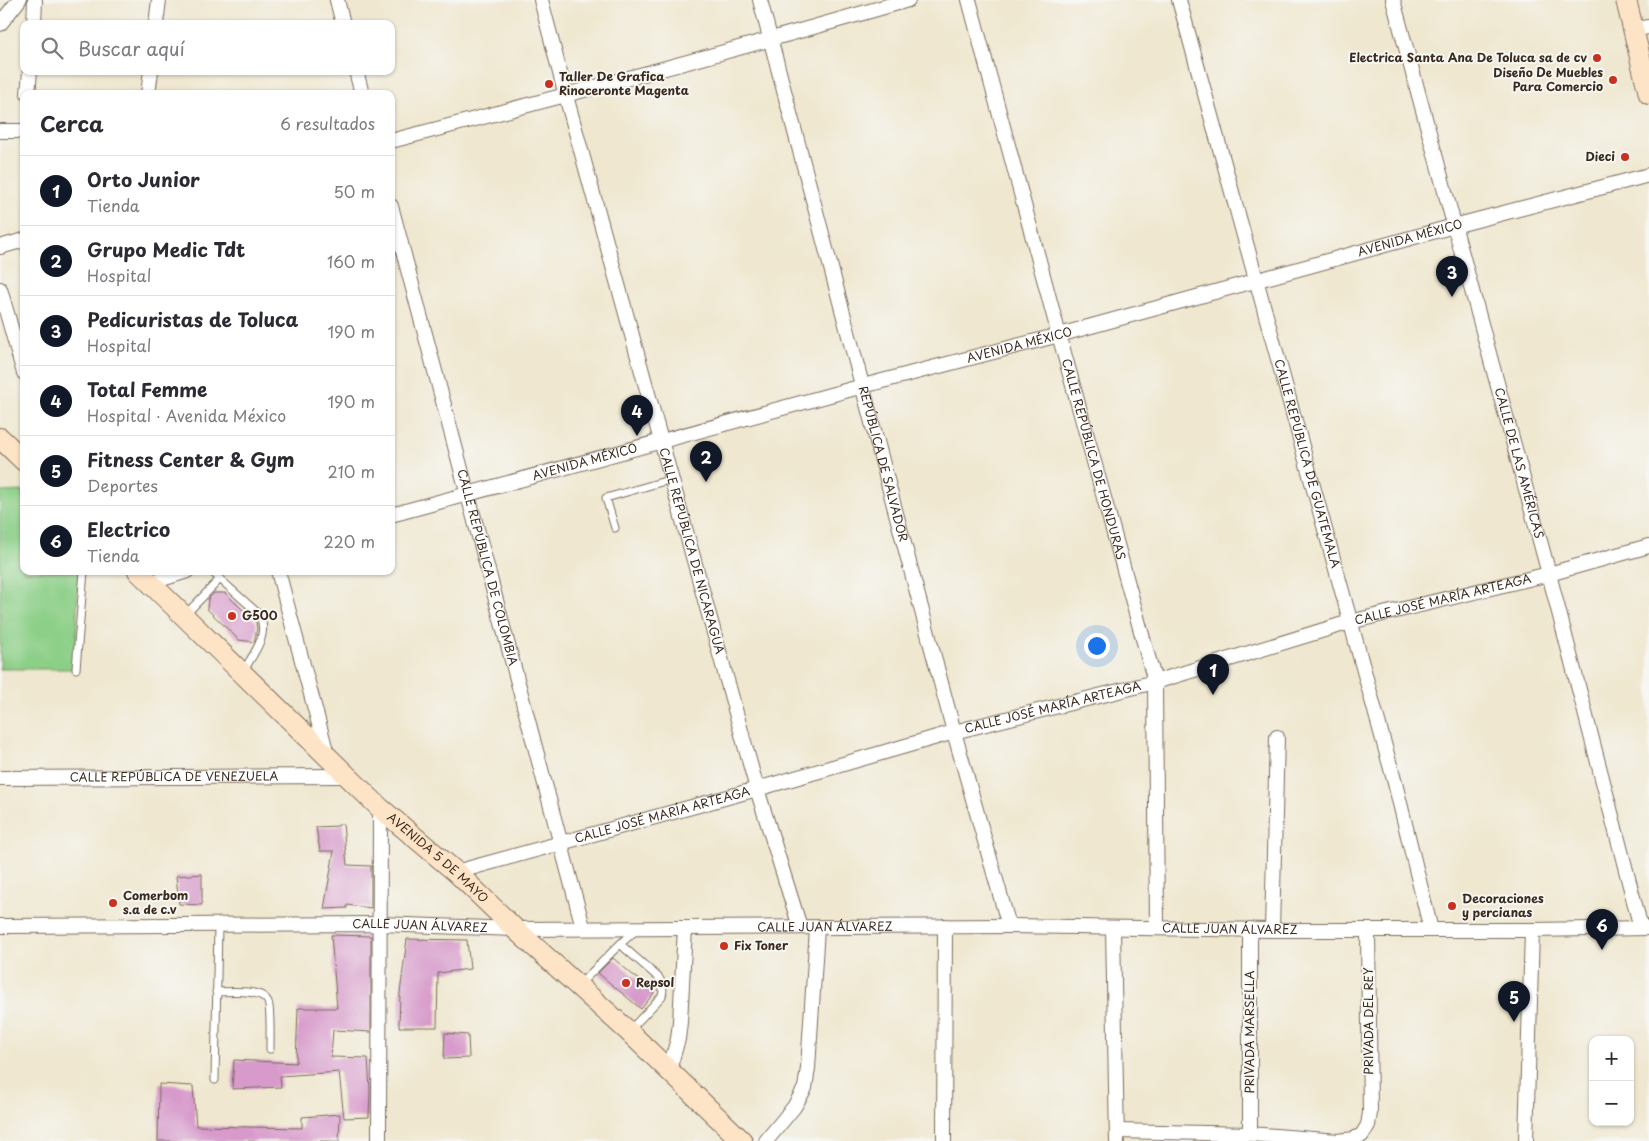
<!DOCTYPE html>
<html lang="es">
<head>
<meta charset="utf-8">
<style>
	:root { --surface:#fff; --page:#f2f2f3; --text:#2b2b33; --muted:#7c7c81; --line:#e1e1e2; --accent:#111827 }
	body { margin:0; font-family:"Playpen Sans",sans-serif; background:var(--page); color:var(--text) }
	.controls { position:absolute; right:15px; bottom:15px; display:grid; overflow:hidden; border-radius:10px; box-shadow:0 1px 4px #0004 }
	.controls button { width:45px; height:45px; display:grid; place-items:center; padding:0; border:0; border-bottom:1px solid var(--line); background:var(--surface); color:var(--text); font:25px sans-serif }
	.you { position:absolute; left:1096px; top:645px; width:18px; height:18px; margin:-12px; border:4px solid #fff; border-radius:50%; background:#1a73e8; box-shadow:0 0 0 8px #1a73e833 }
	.badge { display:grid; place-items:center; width:32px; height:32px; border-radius:50%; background:var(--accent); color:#fff; font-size:16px; font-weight:700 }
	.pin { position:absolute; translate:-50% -41px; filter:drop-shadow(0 1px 2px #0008) }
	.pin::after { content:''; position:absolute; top:26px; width:18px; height:15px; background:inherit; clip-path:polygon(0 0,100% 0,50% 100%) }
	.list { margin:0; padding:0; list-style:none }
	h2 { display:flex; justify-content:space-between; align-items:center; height:65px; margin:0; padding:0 20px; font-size:21px }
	h2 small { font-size:16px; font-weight:400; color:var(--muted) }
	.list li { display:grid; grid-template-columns:32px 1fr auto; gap:15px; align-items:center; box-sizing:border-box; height:70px; padding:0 20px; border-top:1px solid var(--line) }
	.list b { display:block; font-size:19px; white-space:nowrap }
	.list p { margin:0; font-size:16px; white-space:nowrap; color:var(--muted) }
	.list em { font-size:16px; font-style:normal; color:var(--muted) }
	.icon { flex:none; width:28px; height:28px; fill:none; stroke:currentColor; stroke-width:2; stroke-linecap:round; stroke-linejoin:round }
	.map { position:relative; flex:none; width:1649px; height:1141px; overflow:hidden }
	.search { position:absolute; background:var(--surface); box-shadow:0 1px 4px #0004; left:20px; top:20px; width:375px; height:55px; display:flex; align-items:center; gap:12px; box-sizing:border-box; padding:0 18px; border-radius:10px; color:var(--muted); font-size:19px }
	.panel { position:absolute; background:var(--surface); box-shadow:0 1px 4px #0004; left:20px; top:90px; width:375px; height:485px; border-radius:10px }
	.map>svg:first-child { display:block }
	.green { fill:#8ccf87; stroke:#647c52 }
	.building { fill:#d79acb }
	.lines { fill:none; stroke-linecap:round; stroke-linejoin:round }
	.lane-casing { stroke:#7a6c5c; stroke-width:9 }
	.street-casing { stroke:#7a6c5c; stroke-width:16 }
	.secondary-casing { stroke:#7a6c5c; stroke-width:22 }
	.lane { stroke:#fff; stroke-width:7 }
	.street { stroke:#fff; stroke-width:14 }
	.secondary { stroke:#fee4c6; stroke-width:20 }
	.poi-dot { fill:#c8321e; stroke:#f6f6f2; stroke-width:2 }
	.labels { text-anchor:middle; stroke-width:4; stroke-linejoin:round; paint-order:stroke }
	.poi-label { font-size:12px; font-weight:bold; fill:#3b2a1e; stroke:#f6f6f2; text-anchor:start }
	.street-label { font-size:12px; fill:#3b2a1e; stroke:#f6f6f2 }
</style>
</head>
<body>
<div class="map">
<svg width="1649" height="1141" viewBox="0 0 1649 1141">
	<rect width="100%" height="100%" fill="#f6f6f2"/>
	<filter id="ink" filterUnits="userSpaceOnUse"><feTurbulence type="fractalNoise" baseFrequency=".02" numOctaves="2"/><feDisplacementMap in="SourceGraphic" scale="10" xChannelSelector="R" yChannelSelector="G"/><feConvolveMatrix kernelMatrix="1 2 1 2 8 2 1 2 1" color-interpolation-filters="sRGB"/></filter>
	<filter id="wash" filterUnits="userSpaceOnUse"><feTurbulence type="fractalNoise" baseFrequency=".0096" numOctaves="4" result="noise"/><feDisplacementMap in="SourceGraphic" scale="20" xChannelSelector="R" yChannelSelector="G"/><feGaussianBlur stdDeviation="1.12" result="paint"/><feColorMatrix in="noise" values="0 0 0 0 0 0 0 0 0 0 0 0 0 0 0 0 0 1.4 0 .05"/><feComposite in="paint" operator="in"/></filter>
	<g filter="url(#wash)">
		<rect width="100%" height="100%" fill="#efe7cf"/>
		<path class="green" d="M24 491V571H78L76 669H0V492Z"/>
		<g id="blocks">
			<path class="building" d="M214 593H225L256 622 257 629 254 642 239 640 207 609 208 599Z
				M339 824H343L347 865 371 866V908L347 905V908L324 909 334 851H320L316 827 338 826Z
				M202 874V905L179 904 176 876Z
				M331 935 371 936V1032L333 1030 331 1057 368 1058 370 1090 369 1117 344 1118 339 1072 280 1076 281 1087 232 1089 234 1060 296 1063 298 1008H337Z
				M407 939 467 940 470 969 438 973 437 1027H399L400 993Z
				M613 958 654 993 641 1009 598 973Z
				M445 1033 468 1035 469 1058 444 1059Z
				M159 1084 193 1086 196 1126 302 1128V1117L340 1114 339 1141H158Z"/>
		</g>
	</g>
	<g filter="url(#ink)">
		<use href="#blocks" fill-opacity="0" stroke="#7a6c5c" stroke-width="1"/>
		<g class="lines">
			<g class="lane-casing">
				<path id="lane" d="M615 528 606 498 672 479
					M211 571 259 614C270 634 254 653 244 670
					M186 614 220 579
					M76 669 84 571
					M620 944 659 978C663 984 664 989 662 996L629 1031
					M580 984 620 944 635 931
					M216 992C229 992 262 988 268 1002 271 1009 270 1040 270 1049
					M215 1080 218 925"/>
			</g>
			<g class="street-casing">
				<g id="street">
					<path d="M337 0 343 24"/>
					<path id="s1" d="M541 0 566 96 757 789 800 927"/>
					<path id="s2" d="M760 0 954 732 1009 926"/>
					<path id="s3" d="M969 0 1059 335 1155 682 1157 927"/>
					<path id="s4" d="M1179 0 1396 787 1431 930"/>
					<path id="s5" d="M1393 0 1549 574 1641 928"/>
					<path d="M0 24 19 0"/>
					<path d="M34 24 35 0"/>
					<path d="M156 24 159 0"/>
					<path d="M1634 29 1649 27"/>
					<path d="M356 71 362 94"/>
					<path d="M28 94 30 71"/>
					<path d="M148 94 151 71"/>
					<path d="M0 131H24"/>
					<path d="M391 141C564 96 736 50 908 0"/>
					<path id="s6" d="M391 206 583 927"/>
					<path d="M0 247 24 240"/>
					<path d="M0 289 24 373"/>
					<path id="s7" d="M391 515 863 386 1059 335 1454 226 1649 175"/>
					<path d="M278 571 327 754"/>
					<path d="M149 583 187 571"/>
					<path id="s8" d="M0 778 348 776"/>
					<path id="s9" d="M456 872 757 789 954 732 1155 682 1350 622 1549 574 1649 546"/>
					<path id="s10" d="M0 926 380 924 515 929 1009 926 1272 930H1532L1649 928"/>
					<path d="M1113 928 1117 1141"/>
					<path d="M1272 930 1277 737"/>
					<path d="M669 1070 678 1039 680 1022 685 928"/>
					<path d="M1117 1131 1250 1134 1338 1141 1354 1139 1362 1135 1368 1125 1370 1113 1368 930"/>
					<path d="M1250 1134V929"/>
					<path d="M379 1141 380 808"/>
					<path d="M766 1141 794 1107 805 1088 808 1068 817 928"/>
					<path d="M944 1141 945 926"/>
					<path d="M1526 1141 1532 930"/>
				</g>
			</g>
			<g class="secondary-casing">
				<g id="secondary">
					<path d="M1626 0 1649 94"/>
					<path d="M0 438 24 461"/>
					<path id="s11" d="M138 571 380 808 456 872 515 929 628 1031 742 1141"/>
				</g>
			</g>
			<use href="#lane" class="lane"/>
			<use href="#street" class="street"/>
			<use href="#secondary" class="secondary"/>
		</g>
	</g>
	<g class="poi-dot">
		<circle cx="1597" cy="58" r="5"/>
		<circle cx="1613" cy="80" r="5"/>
		<circle cx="549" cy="84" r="5"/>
		<circle cx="1625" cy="157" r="5"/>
		<circle cx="232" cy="616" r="5"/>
		<circle cx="113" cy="903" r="5"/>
		<circle cx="1452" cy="906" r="5"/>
		<circle cx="724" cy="946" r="5"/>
		<circle cx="626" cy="983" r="5"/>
	</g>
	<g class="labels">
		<g class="poi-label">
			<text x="1587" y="62" text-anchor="end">Electrica Santa Ana De Toluca sa de cv</text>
			<text x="1603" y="77" text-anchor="end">Diseño De Muebles<tspan x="1603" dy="14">Para Comercio</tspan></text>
			<text x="559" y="81">Taller De Grafica<tspan x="559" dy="14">Rinoceronte Magenta</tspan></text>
			<text x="1615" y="161" text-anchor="end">Dieci</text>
			<text x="242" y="620">G500</text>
			<text x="123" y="900">Comerbom<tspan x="123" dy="14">s.a de c.v</tspan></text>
			<text x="1462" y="903">Decoraciones<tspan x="1462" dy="14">y percianas</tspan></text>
			<text x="734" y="950">Fix Toner</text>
			<text x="636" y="987">Repsol</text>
		</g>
		<g class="street-label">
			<text dy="4" stroke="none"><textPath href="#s7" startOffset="1056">AVENIDA MÉXICO</textPath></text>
			<text dy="4" stroke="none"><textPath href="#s7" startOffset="651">AVENIDA MÉXICO</textPath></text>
			<text dy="4" stroke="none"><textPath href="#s3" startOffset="476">CALLE REPÚBLICA DE HONDURAS</textPath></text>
			<text dy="4" stroke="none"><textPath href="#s7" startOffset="201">AVENIDA MÉXICO</textPath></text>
			<text dy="4" stroke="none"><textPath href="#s2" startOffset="480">REPÚBLICA DE SALVADOR</textPath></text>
			<text dy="4" stroke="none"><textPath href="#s5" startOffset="480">CALLE DE LAS AMÉRICAS</textPath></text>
			<text dy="4" stroke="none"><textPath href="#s4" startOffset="481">CALLE REPÚBLICA DE GUATEMALA</textPath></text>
			<text dy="4" stroke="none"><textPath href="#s1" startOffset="571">CALLE REPÚBLICA DE NICARAGUA</textPath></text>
			<text dy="4" stroke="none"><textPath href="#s6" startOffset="374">CALLE REPÚBLICA DE COLOMBIA</textPath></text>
			<text dy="4" stroke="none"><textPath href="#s9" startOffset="1024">CALLE JOSÉ MARÍA ARTEAGA</textPath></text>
			<text dy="4" stroke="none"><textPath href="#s9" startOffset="619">CALLE JOSÉ MARÍA ARTEAGA</textPath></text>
			<text dy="4" stroke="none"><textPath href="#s8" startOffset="174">CALLE REPÚBLICA DE VENEZUELA</textPath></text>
			<text dy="4" stroke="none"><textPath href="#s9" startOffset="214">CALLE JOSÉ MARÍA ARTEAGA</textPath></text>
			<text dy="4" stroke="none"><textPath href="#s11" startOffset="415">AVENIDA 5 DE MAYO</textPath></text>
			<text dy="4" stroke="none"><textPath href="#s10" startOffset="420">CALLE JUAN ÁLVAREZ</textPath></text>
			<text dy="4" stroke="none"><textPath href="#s10" startOffset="825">CALLE JUAN ÁLVAREZ</textPath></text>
			<text dy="4" stroke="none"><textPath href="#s10" startOffset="1230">CALLE JUAN ÁLVAREZ</textPath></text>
			<text transform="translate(1369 1021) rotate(-90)" y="4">PRIVADA DEL REY</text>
			<text transform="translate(1250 1032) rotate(-90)" y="4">PRIVADA MARSELLA</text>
		</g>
	</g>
</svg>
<div class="controls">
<button>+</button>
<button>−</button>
</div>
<div class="you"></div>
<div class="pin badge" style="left:1213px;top:695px">1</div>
<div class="pin badge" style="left:706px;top:482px">2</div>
<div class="pin badge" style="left:1452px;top:297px">3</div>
<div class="pin badge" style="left:637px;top:436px">4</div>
<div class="pin badge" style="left:1514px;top:1022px">5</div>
<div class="pin badge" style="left:1602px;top:950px">6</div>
<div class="search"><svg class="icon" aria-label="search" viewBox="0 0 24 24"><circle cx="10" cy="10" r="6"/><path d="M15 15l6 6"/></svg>Buscar aquí</div>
<section class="panel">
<h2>Cerca<small>6 resultados</small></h2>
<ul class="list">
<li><span class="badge">1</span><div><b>Orto Junior</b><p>Tienda</p></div><em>50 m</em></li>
<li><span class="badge">2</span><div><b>Grupo Medic Tdt</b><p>Hospital</p></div><em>160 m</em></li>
<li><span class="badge">3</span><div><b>Pedicuristas de Toluca</b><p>Hospital</p></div><em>190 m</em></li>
<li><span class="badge">4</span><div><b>Total Femme</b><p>Hospital · Avenida México</p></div><em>190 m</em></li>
<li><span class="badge">5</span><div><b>Fitness Center &amp; Gym</b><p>Deportes</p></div><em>210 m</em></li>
<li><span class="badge">6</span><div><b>Electrico</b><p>Tienda</p></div><em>220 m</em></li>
</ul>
</section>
</div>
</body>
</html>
